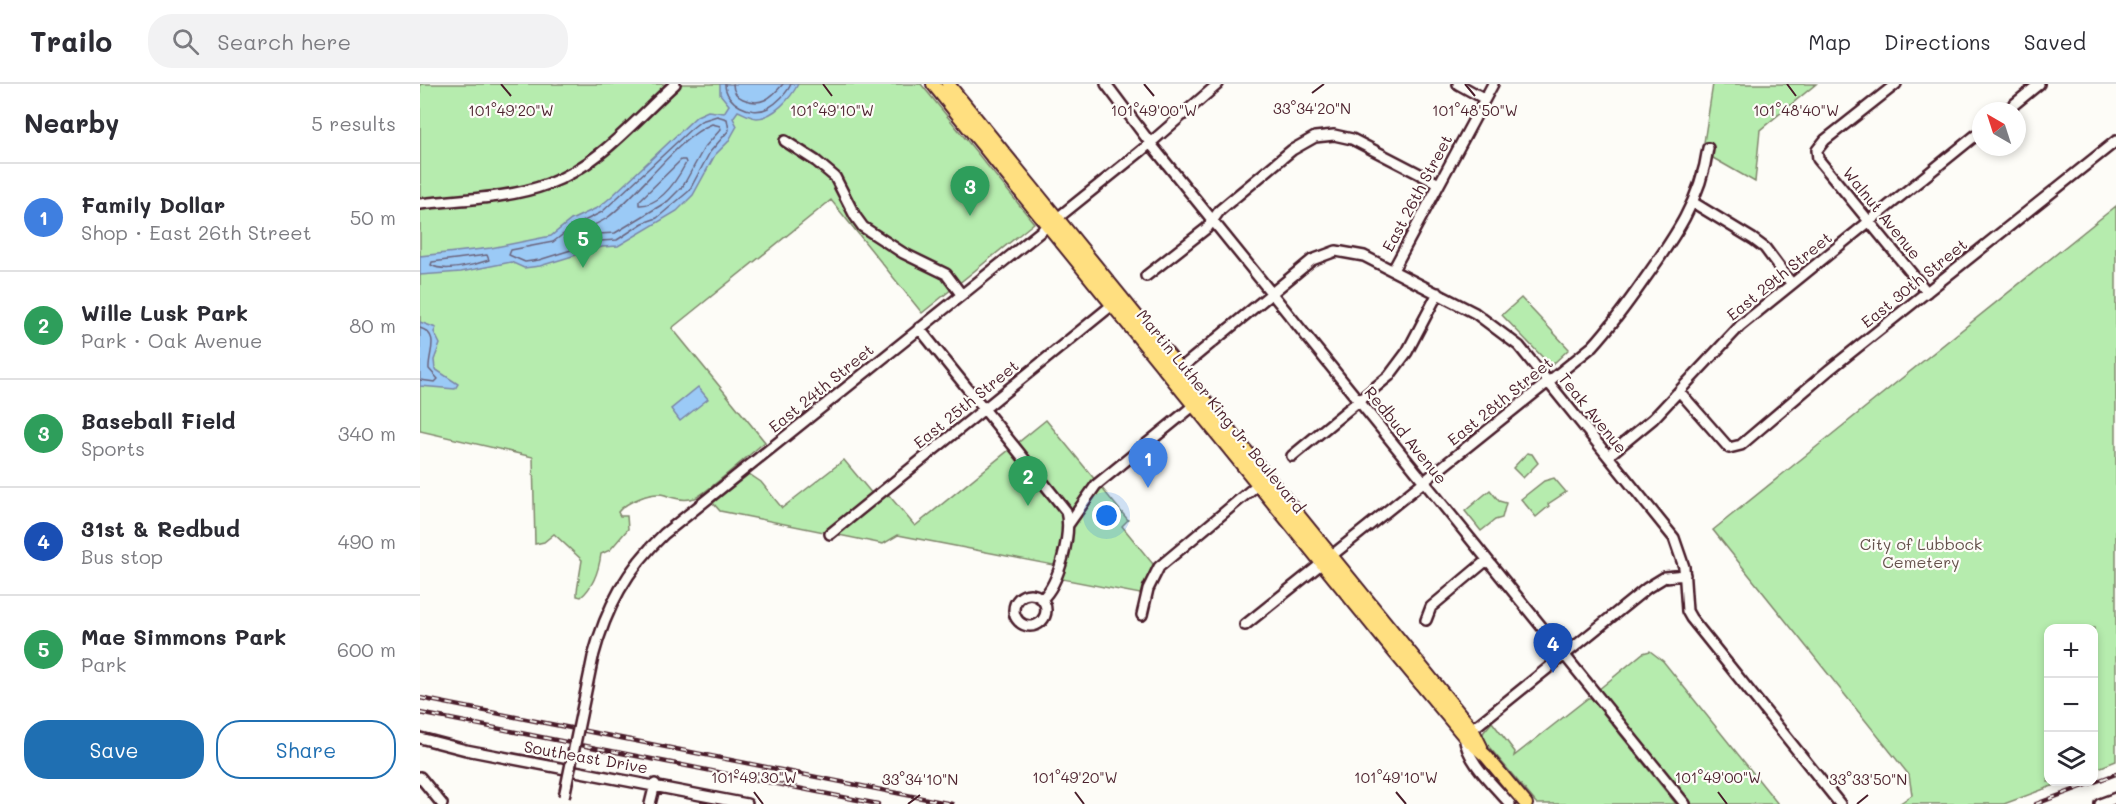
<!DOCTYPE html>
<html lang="en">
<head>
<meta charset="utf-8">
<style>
	:root { --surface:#fff; --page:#f2f2f3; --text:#2b2b33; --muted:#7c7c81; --line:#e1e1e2; --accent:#1f6fb2 }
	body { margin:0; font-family:Mali,sans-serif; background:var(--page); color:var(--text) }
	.controls { position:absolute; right:18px; bottom:18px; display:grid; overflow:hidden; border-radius:12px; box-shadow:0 3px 9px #0003 }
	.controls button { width:54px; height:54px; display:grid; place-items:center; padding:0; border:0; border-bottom:2px solid var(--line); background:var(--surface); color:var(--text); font:30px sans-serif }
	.compass { position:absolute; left:1552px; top:18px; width:54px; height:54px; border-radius:50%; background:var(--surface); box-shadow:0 3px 9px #0003; rotate:321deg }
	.you { position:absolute; left:687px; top:432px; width:21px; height:21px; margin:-15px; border:4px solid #fff; border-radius:50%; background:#1a73e8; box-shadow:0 0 0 9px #1a73e833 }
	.badge { display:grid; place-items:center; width:39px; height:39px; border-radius:50%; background:var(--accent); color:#fff; font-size:20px; font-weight:700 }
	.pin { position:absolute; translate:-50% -50px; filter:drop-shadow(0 2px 3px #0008) }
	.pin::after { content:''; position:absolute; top:32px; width:21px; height:18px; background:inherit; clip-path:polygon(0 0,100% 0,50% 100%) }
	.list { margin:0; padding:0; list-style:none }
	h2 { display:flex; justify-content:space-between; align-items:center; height:78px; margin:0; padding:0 24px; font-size:26px }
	h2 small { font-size:20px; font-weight:400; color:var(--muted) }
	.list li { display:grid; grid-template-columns:39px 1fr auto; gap:18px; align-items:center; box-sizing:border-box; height:108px; padding:0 24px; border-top:2px solid var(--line) }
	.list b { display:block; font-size:22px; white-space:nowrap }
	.list p { margin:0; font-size:20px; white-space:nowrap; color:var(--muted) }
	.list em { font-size:20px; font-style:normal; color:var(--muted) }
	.actions { display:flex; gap:12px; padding:18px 24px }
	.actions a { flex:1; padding:14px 0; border:2px solid var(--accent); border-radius:24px; text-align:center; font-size:21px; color:var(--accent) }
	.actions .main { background:var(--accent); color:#fff }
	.icon { flex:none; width:33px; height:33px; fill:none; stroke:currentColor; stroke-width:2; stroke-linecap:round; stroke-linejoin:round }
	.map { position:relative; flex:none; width:1696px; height:720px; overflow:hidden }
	header { display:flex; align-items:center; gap:36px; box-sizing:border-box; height:84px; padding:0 30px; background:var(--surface); border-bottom:2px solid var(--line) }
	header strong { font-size:28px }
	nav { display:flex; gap:33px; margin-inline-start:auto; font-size:21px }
	.search { width:420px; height:54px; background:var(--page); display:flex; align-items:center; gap:15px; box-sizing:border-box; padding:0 21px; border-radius:24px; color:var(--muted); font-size:22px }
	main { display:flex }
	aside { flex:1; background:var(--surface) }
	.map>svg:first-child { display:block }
	.green { fill:#b6ecae; stroke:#80866c; stroke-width:1.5 }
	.water { fill:#9bcaf6; stroke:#7b86a5; stroke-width:1.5 }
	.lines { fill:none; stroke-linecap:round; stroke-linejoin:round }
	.shore { stroke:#6a637c; stroke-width:1.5 }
	.minor-casing { stroke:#4a1f2b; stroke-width:14 }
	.major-casing { stroke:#4a1f2b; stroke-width:16 }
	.minor { stroke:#fdfcf7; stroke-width:9 }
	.major { stroke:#ffdf80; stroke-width:12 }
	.rail-casing { stroke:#4a1f2b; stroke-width:4.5 }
	.rail { stroke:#fdfcf7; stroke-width:2; stroke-dasharray:7; stroke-linecap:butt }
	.minor-bridge-casing { stroke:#4a1f2b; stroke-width:14; stroke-linecap:butt }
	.minor-bridge { stroke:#fdfcf7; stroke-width:9 }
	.ticks { fill:none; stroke:#4a1f2b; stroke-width:2 }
	.labels { text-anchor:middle; stroke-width:4.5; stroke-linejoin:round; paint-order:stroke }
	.street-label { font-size:16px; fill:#4a1f2b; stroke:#fdfcf7 }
	.park-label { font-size:16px; fill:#65524c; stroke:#fdfcf7 }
	.ticks-label { font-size:15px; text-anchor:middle; fill:#4a1f2b; stroke:#fdfcf7; stroke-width:4.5; stroke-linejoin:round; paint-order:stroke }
</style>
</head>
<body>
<header>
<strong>Trailo</strong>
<div class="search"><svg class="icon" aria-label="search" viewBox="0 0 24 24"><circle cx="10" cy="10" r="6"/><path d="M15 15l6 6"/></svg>Search here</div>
<nav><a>Map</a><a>Directions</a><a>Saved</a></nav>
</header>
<main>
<aside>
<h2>Nearby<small>5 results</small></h2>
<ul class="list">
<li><span class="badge" style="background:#3f7fe0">1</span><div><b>Family Dollar</b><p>Shop · East 26th Street</p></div><em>50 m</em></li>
<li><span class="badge" style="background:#2e9e5b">2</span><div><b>Wille Lusk Park</b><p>Park · Oak Avenue</p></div><em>80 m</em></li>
<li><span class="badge" style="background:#2e9e5b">3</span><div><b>Baseball Field</b><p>Sports</p></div><em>340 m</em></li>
<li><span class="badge" style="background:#1a4fb4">4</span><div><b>31st &amp; Redbud</b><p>Bus stop</p></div><em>490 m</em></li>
<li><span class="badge" style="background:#2e9e5b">5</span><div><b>Mae Simmons Park</b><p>Park</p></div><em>600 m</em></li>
</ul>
<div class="actions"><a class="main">Save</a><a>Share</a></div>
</aside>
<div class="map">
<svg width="1696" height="720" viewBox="0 0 1696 720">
	<rect width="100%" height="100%" fill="#fdfcf7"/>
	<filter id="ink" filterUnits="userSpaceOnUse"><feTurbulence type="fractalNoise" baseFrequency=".0167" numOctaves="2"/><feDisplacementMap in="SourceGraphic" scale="12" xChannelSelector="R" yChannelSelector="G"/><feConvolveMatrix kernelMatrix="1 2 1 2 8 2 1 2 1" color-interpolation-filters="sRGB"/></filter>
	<g filter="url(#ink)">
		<path class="green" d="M0 0H501L614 139 502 229 411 116 252 244 345 358C332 368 286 410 275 414 265 417 255 415 245 411 232 407 206 418 198 428L200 432H207L208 445 190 466 181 470C179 485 173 503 161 513L157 512V507L162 476 134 450 124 458 115 460 113 373 0 347Z
			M1293 0H1396L1340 46 1335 98 1293 74 1294 66 1283 65Z
			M1696 122V677L1674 686V544H1628V698H1643L1584 720H1479L1492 711 1489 691 1293 446Z
			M1101 214 1149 265 1131 282 1082 231Z
			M626 336 708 436 702 442 733 480 720 510 642 495 644 483 483 452 478 451 463 460 300 427 293 419 329 390 341 398 362 424 424 376 458 417 467 409 495 442Z
			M1107 369 1112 370 1118 379 1103 394 1093 384Z
			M1134 394 1146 408 1128 420 1129 422 1116 433 1101 415 1124 397Z
			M1070 406 1079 417 1086 419 1082 434 1075 436 1061 447 1045 427Z
			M1230 567 1243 577 1358 720H1271L1178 606 1223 569Z
			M1168 614H1171L1256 720H1117L1064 657 1063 649 1072 638 1095 668 1094 672Z"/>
		<path class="water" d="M300 0H378C371 14 354 33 337 34 331 34 323 29 318 27L313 34 317 42 308 58 295 71 273 111 257 127 198 162 182 163 120 182 104 184 91 178 41 188 0 191V172L71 164 131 152 151 136 179 123 191 113 277 32 288 27 304 29 309 21 300 10Z
			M0 238 16 244 14 248 20 260 14 276 15 285 38 300 35 305 0 302Z
			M278 303 288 315 260 337 251 325Z"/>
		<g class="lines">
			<path class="shore" d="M305 0C305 19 331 33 348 24 357 19 367 9 371 0
				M313 0C313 7 316 12 323 15 341 23 351 14 363 0
				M297 32 307 35 309 46 290 68 269 107 237 134 223 139 197 156 180 157 119 176 105 178 89 171 91 166 133 158 154 142 182 128 271 45 281 37Z
				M292 40 300 42 301 45 284 64 263 102 248 117 195 149 179 150 151 158V155C161 145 175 142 187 134 219 111 258 53 292 40Z
				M261 76H265L266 79C257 96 240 122 219 121V117Z
				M67 171 69 176C55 181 24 189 11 181L12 178Z
				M0 244C21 251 8 269 9 285L18 295 15 298 0 296"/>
			<g class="minor-casing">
				<path id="minor" d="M686 0 734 64 1265 720
					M1038 0 1065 15
					M1476 0 1405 56 1397 66 1398 75 1507 208
					M1586 27 1619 0
					M365 57 396 77 415 93 435 132 443 143 483 169 526 190 541 210
					M1274 119 1333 155 1345 164 1371 199
					M0 120C42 115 88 115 128 100 178 82 216 35 255 0
					M973 186 1073 0
					M726 192 787 144 800 126 872 66 895 53 914 51 932 55 1019 100
					M499 244 646 427C652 450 639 500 622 515
					M755 289 892 176 916 167 944 172 1055 229 1099 262 1254 454 1264 483 1267 527 1271 534 1420 720
					M1259 307 1309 364 1321 361 1409 286 1696 57
					M872 372 969 292 987 268 1018 209
					M1188 372 1233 335 1320 242 1561 47
					M648 441 676 401 778 318
					M410 450 697 217
					M594 526a16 16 0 1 1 32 0a16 16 0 1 1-32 0Z
					M722 531 728 505 739 483 843 396
					M1006 536 1011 523 1067 476
					M825 541 1173 262C1192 241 1208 219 1224 196 1254 154 1281 116 1288 64
					M173 573C186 524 207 485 244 450L721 67 798 0
					M0 654 46 666 327 720
					M0 693 22 720
					M230 720 235 700
					M1090 720C1073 700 1047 678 1044 652L1227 504 1245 493 1265 491
					M1680 720 1696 714"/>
			</g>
			<g class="major-casing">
				<path id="major" d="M513 0 966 558 1044 652 1066 672 1106 720
					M528 0 1052 645 1061 663"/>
			</g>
			<use href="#minor" class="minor"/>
			<use href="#major" class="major"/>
			<g class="rail-casing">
				<path id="rail" d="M0 614 532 720
					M0 629 458 720
					M1616 720 1696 690"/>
			</g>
			<use href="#rail" class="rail"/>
			<g class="minor-bridge-casing">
				<path id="minor-bridge" d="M144 713 173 573"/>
			</g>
			<use href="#minor-bridge" class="minor-bridge"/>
		</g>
	</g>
	<path class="ticks" d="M81 0 91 12M403 0 412 12M724 0 734 12M1045 0 1055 12M1367 0 1376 12M892 9 904 0M334 708 343 720M655 708 664 720M976 708 986 720M1298 708 1307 720M488 720 500 711M1437 720 1448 711"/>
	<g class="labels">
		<g class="street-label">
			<text transform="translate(997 109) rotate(-62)" y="6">East 26th Street</text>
			<text transform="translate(1462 129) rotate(51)" y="6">Walnut Avenue</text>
			<text transform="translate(1359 192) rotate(-39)" y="6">East 29th Street</text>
			<text transform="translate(1494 199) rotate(-39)" y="6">East 30th Street</text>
			<text transform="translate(401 304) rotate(-39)" y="6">East 24th Street</text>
			<text transform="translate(1080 317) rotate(-39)" y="6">East 28th Street</text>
			<text transform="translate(546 320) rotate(-39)" y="6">East 25th Street</text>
			<text transform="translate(801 327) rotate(51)" y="6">Martin Luther King Jr. Boulevard</text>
			<text transform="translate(1173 329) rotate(51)" y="6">Teak Avenue</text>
			<text transform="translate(986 351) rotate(51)" y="6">Redbud Avenue</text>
			<text transform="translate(166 673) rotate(10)" y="6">Southeast Drive</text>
		</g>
		<g class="park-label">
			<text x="1501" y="466">City of Lubbock<tspan x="1501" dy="18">Cemetery</tspan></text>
		</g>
	</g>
	<g class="ticks-label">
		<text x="892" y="30">33°34'20"N</text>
		<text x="91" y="32">101°49'20"W</text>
		<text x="412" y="32">101°49'10"W</text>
		<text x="734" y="32">101°49'00"W</text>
		<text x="1055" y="32">101°48'50"W</text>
		<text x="1376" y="32">101°48'40"W</text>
		<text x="334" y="699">101°49'30"W</text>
		<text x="655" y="699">101°49'20"W</text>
		<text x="976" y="699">101°49'10"W</text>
		<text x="1298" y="699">101°49'00"W</text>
		<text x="500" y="701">33°34'10"N</text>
		<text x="1448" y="701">33°33'50"N</text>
	</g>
</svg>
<div class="controls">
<button>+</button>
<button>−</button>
<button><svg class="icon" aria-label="layers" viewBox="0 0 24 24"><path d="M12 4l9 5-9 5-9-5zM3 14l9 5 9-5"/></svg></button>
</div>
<svg class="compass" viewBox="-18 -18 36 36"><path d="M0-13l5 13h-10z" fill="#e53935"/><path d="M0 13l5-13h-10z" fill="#7c7c81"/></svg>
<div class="you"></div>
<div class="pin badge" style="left:728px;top:404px;background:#3f7fe0">1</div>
<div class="pin badge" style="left:608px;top:422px;background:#2e9e5b">2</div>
<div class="pin badge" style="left:550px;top:132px;background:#2e9e5b">3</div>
<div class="pin badge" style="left:1133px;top:589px;background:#1a4fb4">4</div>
<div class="pin badge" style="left:163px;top:184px;background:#2e9e5b">5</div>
</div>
</main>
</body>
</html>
